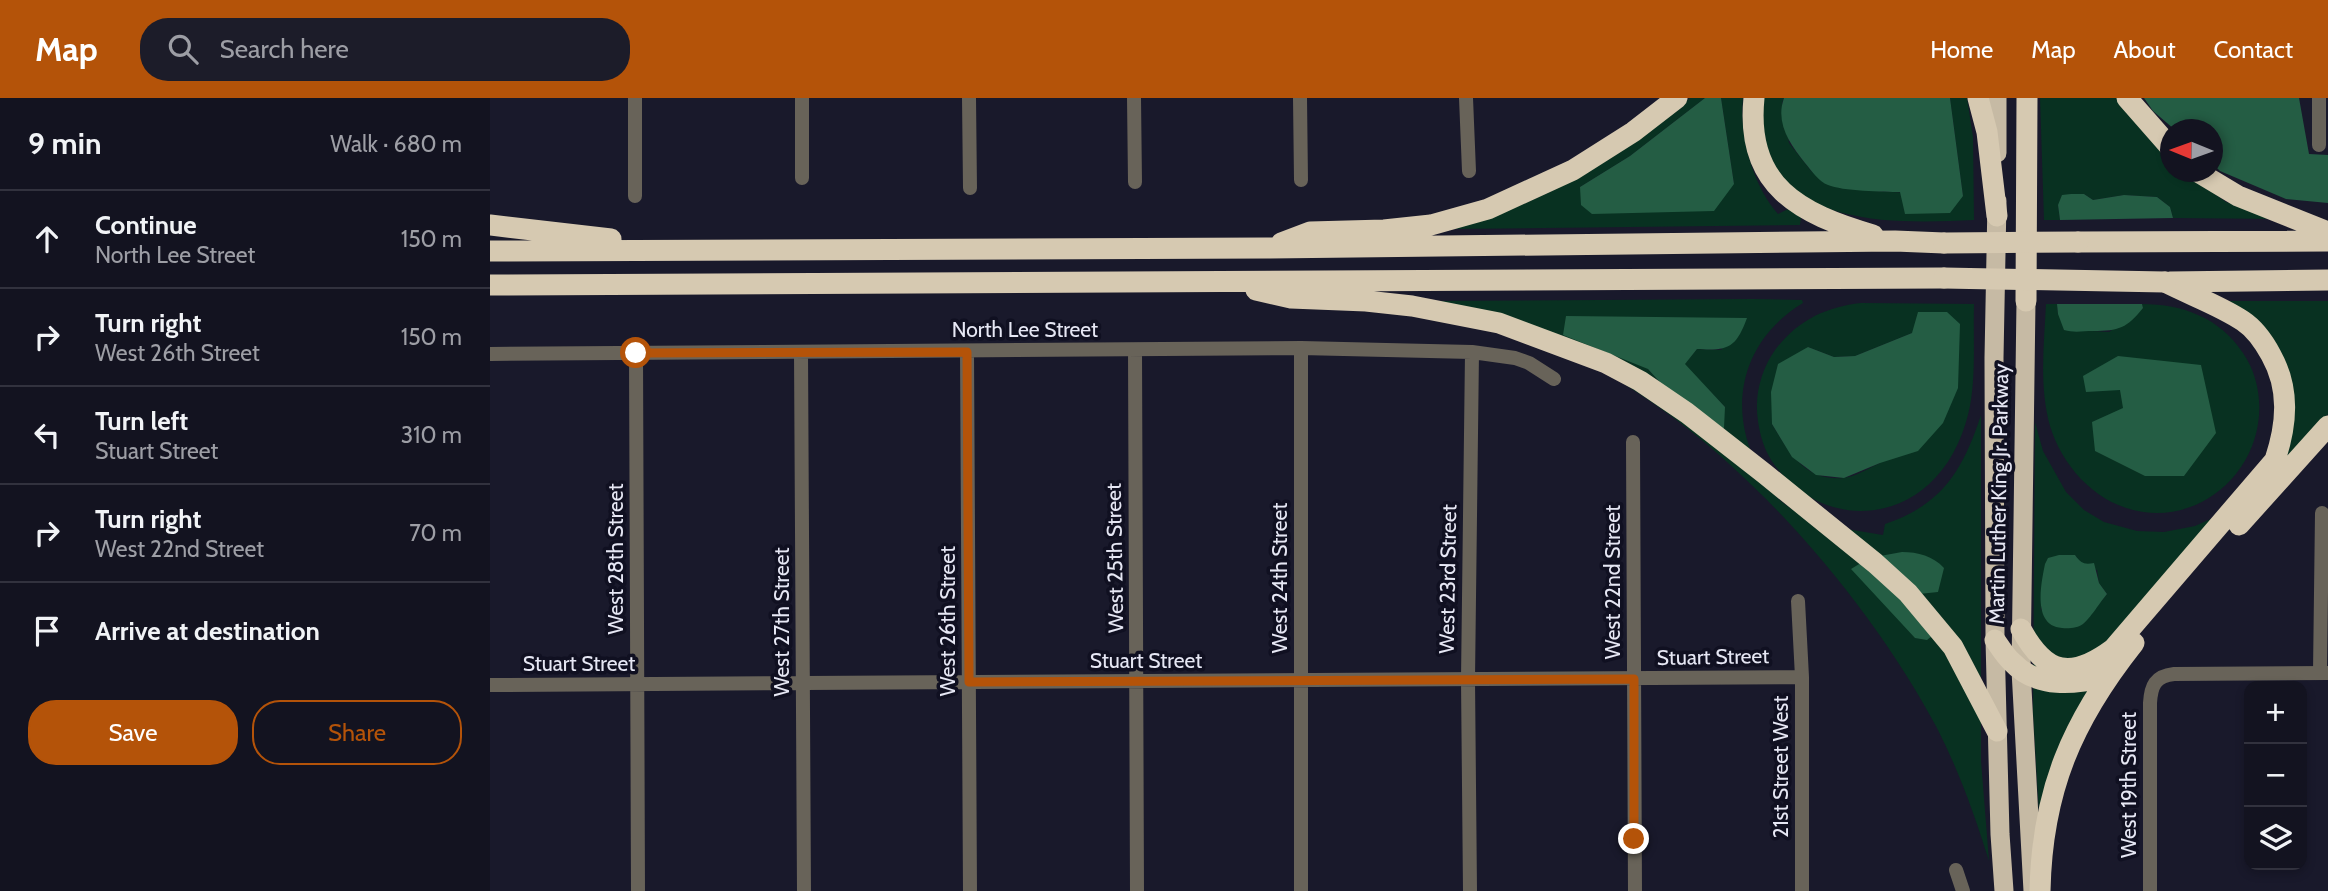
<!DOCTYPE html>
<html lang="en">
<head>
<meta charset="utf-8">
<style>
	:root { --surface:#131320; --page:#1c1c29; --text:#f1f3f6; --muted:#9d9ea5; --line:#32323e; --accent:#b45309 }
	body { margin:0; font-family:Cabin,sans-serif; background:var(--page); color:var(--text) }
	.controls { position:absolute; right:21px; bottom:21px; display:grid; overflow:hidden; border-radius:14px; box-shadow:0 4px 10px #0003 }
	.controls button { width:63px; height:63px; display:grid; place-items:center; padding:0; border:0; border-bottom:2px solid var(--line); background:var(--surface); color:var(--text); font:35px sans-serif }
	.compass { position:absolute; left:1670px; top:21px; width:63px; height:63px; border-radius:50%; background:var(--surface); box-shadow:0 4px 10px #0003; rotate:271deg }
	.stop { position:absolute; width:21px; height:21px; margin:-16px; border:5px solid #b45309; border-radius:50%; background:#fff }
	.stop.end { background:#b45309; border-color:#fff; box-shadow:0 2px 7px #0008 }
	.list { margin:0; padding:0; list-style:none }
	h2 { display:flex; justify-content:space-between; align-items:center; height:91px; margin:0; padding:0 28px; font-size:30px }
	h2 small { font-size:23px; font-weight:400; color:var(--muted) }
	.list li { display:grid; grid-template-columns:46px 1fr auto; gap:21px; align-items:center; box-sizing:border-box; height:98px; padding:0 28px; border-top:2px solid var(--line) }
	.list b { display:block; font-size:26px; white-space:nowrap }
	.list p { margin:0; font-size:23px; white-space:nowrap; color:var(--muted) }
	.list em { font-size:23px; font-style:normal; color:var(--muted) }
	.actions { display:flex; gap:14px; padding:21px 28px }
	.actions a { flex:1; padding:16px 0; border:2px solid var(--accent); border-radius:28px; text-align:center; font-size:24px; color:var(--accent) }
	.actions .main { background:var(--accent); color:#fff }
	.icon { flex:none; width:38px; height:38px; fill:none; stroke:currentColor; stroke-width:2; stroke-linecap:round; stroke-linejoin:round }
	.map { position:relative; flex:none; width:1838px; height:793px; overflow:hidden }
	header { display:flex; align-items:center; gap:42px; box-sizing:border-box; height:98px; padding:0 35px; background:var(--accent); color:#fff }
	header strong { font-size:33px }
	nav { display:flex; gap:38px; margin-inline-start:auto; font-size:24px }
	.search { width:490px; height:63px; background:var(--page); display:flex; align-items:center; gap:18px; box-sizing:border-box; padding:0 24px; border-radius:28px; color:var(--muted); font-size:26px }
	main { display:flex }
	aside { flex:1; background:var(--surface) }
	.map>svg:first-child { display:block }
	.green { fill:#083121; fill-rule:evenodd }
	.forest { fill:#245d44 }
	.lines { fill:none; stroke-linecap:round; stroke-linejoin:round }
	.minor { stroke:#686359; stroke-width:14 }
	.trunk { stroke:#c6baa4; stroke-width:19 }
	.motorway { stroke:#d6c9b1; stroke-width:21 }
	.motorway-bridge { stroke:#d6c9b1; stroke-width:21 }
	.route { stroke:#b45309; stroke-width:9 }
	.labels { text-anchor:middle; stroke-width:7; stroke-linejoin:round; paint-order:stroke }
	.street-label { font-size:21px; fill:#e6e7f4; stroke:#101021 }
</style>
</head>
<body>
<header>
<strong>Map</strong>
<div class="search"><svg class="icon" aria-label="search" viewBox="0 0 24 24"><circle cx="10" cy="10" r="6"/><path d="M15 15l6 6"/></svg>Search here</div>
<nav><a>Home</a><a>Map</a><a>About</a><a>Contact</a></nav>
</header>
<main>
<aside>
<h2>9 min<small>Walk · 680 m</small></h2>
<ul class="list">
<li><svg class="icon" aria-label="ahead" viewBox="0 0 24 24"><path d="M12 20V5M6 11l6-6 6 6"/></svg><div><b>Continue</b><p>North Lee Street</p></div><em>150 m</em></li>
<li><svg class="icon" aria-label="right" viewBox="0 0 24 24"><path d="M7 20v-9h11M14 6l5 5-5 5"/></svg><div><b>Turn right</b><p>West 26th Street</p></div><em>150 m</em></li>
<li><svg class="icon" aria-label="left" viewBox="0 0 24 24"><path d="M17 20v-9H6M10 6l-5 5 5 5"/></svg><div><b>Turn left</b><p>Stuart Street</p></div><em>310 m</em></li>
<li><svg class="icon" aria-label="right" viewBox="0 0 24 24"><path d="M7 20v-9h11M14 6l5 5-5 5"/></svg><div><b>Turn right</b><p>West 22nd Street</p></div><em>70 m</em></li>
<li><svg class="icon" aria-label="arrive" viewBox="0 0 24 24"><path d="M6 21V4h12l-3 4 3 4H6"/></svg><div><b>Arrive at destination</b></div></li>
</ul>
<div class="actions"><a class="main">Save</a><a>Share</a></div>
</aside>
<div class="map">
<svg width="1838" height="793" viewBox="0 0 1838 793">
	<rect width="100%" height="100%" fill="#19192b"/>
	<path class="green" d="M1200 0H1215L1140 58 1090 89 1244 86 1231 0H1253C1249 38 1263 88 1288 116L1300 110 1311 120 1310 127 962 131 1031 107 1066 91 1188 10Z
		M1273 0H1294L1292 5 1299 45 1322 74 1385 93 1473 98 1460 0H1477L1483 39 1484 122C1409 125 1287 132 1273 32 1272 22 1273 10 1273 0Z
		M1550 0H1628L1652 32 1680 61V74H1695L1736 104 1789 121 1683 120 1680 109 1667 99 1634 97 1603 102 1594 96H1581L1568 107 1570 122H1554Z
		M1262 201 1312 202 1313 205C1253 241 1236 308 1268 369 1275 384 1282 397 1296 407 1324 428 1359 431 1393 437L1395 426C1452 407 1473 372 1491 317V663L1499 763C1485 718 1469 673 1447 630 1375 495 1241 341 1104 269 1087 260 1067 255 1049 248 1011 233 973 218 936 203ZM1256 220 1231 252 1207 251 1194 266 1235 309 1213 332 1158 271Z
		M1713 203H1838V316L1647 528 1549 716 1543 614 1545 324 1553 353 1576 394 1594 412 1614 424 1647 433 1674 434 1705 428 1725 419 1784 348 1787 293 1766 240ZM1585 457 1590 464 1607 472 1609 485 1617 496 1593 526 1551 512 1553 477Z
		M1371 205 1484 206C1483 240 1486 275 1480 308 1475 333 1464 360 1446 379 1409 420 1349 424 1307 390 1284 371 1272 353 1268 323 1264 298 1271 272 1285 252 1307 223 1335 209 1371 205ZM1422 235 1390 365C1379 370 1365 379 1353 380 1314 383 1299 354 1282 326L1318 249 1344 259 1365 258Z
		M1556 206H1567L1568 216 1603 233 1619 234 1653 210 1652 206C1693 206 1730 220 1753 255 1767 275 1772 302 1768 326 1759 384 1702 427 1643 412 1603 402 1572 367 1560 328 1549 289 1554 247 1556 206Z"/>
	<path class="forest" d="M1215 0H1231L1244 86 1224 113 1102 116 1091 107 1090 89 1140 58Z
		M1294 0H1460L1473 98 1460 115 1415 116 1410 94C1394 94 1352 93 1338 87 1329 84 1321 72 1315 65 1300 46 1285 25 1294 0Z
		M1654 0H1809L1819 56 1838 57V105L1796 101 1730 73 1723 66 1722 32 1684 31 1663 13Z
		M1581 96H1594L1603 102 1634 97 1667 99 1680 109 1683 120 1570 122 1568 107 1572 97Z
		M1567 206H1652L1653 210C1637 230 1629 233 1603 233 1593 233 1584 235 1574 232L1568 216Z
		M1428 214H1457L1470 226 1468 290 1453 325 1428 353 1390 365 1354 380 1326 377 1302 359 1282 326 1281 294 1288 266 1318 249 1344 259 1365 258 1422 235Z
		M1076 218 1257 220C1246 250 1238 253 1207 251L1195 266 1235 309 1234 330 1213 332 1158 271 1073 237Z
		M1628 258 1711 267 1726 335 1694 378H1655L1605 353 1602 324 1633 310 1630 292 1596 294 1593 278Z
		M1412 454C1428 454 1443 458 1454 470L1448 494 1429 496 1447 534 1437 542 1425 540 1361 471 1379 460Z
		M1569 457H1585C1591 465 1594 467 1604 465L1609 485 1617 496C1611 503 1599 522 1593 526 1588 530 1578 531 1572 530 1542 528 1551 486 1555 466L1558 460Z"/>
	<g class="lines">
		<path class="minor" d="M145 0V98
			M312 0V80
			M479 0 480 90
			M644 0 645 84
			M810 0 811 82
			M976 0 979 73
			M1829 47V0
			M811 250V793
			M645 252 647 793
			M311 254 314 793
			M477 254 480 793
			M146 255 148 793
			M0 256 811 250 982 254 1025 260 1039 265 1064 281
			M1143 344 1145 793
			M1308 503 1312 579V793
			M1830 574 1832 415
			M0 587 1312 579
			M1466 772 1473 793
			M980 793 978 582 982 254
			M1660 793V605C1661 588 1665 578 1684 576L1838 575"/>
		<path class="trunk" d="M1507 55V0
			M1507 103 1504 260 1505 542 1510 736 1514 793
			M1536 203 1531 572 1543 793"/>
		<path class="motorway" d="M1264 0C1255 88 1310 116 1383 137
			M1488 0 1497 34 1507 118
			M1637 0 1680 49
			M1708 74 1748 98 1838 134
			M0 127 121 141
			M1588 144 1838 143
			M791 145 820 134 894 132 941 127 998 111 1083 72 1143 34 1187 0
			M0 153 777 150 1405 143 1454 145
			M1680 184 1838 182
			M0 187 1454 180
			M766 192 801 200 876 203 922 208 1009 225 1116 265 1150 283 1197 315 1275 376 1385 465 1418 495 1463 549 1507 633
			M1536 203 1537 0
			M1749 427 1838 328
			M1531 531C1556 577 1581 582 1623 551L1785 362C1797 326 1800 291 1781 257 1774 244 1765 231 1753 223 1729 207 1700 197 1675 184
			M1505 542C1510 549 1515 558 1522 564 1547 591 1585 586 1617 579
			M1550 793C1552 693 1582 623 1644 545"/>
		<path class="motorway-bridge" d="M1454 145 1588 144
			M1454 180 1675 184"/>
	</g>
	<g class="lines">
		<path class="route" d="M146 255 477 254 479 584 1144 581V741"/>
	</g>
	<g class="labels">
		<g class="street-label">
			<text x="535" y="239">North Lee Street</text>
			<text transform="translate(1509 396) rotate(-89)" y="7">Martin Luther King Jr. Parkway</text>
			<text transform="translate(625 460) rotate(-91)" y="7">West 25th Street</text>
			<text transform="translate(126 461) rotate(-90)" y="7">West 28th Street</text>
			<text transform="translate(790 480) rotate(-90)" y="7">West 24th Street</text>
			<text transform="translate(958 481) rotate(-89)" y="7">West 23rd Street</text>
			<text transform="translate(1123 484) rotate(-90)" y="7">West 22nd Street</text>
			<text transform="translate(458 523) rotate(-90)" y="7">West 26th Street</text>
			<text transform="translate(292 524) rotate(-90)" y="7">West 27th Street</text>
			<text transform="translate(1223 559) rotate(-1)" y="7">Stuart Street</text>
			<text x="656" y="570">Stuart Street</text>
			<text x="89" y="573">Stuart Street</text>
			<text transform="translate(1291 669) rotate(-90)" y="7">21st Street West</text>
			<text transform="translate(1639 687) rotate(-90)" y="7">West 19th Street</text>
		</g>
	</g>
</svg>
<div class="controls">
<button>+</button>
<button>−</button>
<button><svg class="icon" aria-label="layers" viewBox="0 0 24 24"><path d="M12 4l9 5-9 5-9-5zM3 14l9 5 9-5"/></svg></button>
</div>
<svg class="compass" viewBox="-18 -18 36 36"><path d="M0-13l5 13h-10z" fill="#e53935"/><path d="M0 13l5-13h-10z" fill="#9d9ea5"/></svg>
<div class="stop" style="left:146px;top:255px"></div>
<div class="stop end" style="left:1144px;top:741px"></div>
</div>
</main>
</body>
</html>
